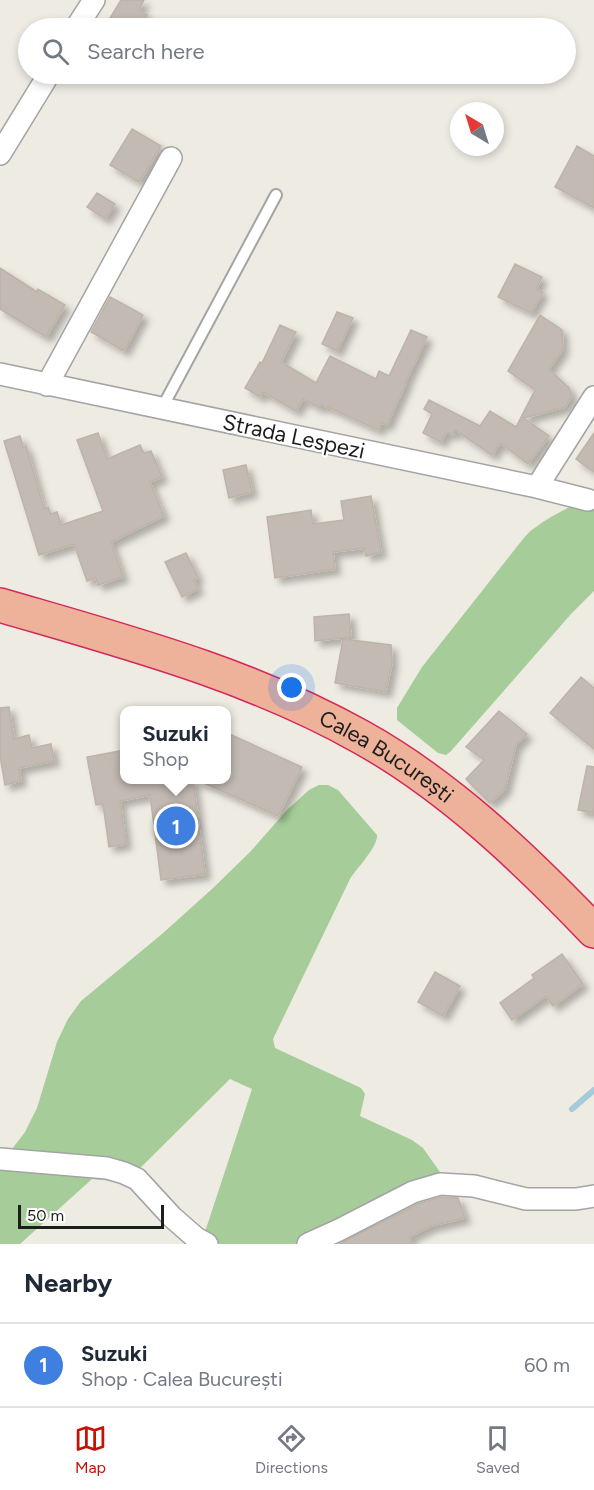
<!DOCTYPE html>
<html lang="en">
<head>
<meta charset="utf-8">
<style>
	:root { --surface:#fff; --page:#f6f6f7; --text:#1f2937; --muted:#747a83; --line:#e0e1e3; --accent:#c51206 }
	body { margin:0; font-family:Figtree,sans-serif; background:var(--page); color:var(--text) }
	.compass { position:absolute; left:450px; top:102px; width:54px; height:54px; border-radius:50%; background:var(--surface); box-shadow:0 3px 9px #0003; rotate:322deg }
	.scale { position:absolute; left:18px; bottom:15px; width:146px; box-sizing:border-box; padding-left:6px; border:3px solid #1d1d1d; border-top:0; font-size:16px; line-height:21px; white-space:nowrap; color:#1d1d1d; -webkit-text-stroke:4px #fff; paint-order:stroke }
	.you { position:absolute; left:292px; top:688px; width:21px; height:21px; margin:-15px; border:4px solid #fff; border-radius:50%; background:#1a73e8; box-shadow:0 0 0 9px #1a73e833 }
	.badge { display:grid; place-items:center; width:39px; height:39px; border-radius:50%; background:var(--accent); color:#fff; font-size:20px; font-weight:700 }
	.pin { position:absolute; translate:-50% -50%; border:3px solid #fff; box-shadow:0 2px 6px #0006 }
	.popup { position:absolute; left:120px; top:706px; width:111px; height:78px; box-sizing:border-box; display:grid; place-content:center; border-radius:12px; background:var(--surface); filter:drop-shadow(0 2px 4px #0005); font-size:20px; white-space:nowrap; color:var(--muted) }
	.popup b { font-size:22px; color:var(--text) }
	.popup::after { content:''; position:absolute; left:50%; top:100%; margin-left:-12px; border:12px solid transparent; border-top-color:var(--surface) }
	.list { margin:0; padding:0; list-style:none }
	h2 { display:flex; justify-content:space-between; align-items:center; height:78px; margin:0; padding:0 24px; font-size:26px }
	h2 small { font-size:20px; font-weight:400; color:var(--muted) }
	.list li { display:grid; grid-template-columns:39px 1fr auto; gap:18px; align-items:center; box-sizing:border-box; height:84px; padding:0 24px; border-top:2px solid var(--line) }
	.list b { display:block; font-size:22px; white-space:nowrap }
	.list p { margin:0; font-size:20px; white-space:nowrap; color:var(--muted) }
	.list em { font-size:20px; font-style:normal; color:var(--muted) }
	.icon { flex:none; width:33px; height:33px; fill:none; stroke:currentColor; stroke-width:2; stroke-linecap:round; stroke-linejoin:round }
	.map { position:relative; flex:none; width:594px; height:1244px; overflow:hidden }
	.search { position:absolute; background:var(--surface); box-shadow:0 3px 9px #0003; left:18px; right:18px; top:18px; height:66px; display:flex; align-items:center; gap:15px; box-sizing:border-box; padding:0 21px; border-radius:33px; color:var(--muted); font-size:22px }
	.sheet { height:162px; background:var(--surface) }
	nav { display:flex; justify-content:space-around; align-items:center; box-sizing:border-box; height:84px; border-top:2px solid var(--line); background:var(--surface); font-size:16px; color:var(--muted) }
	nav a { display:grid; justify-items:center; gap:3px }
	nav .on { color:var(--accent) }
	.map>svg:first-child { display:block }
	.forest { fill:#a5cc99 }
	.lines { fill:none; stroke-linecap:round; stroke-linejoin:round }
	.stream { stroke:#a5cbdb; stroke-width:6 }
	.building { fill:#c3bab3; stroke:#bfb3a6; stroke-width:1.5; filter:url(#shadow) }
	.service-casing { stroke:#a4a4a4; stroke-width:14 }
	.minor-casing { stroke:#a4a4a4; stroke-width:24 }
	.trunk-casing { stroke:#d42959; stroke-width:36 }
	.service { stroke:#fff; stroke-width:10 }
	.minor { stroke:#fff; stroke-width:21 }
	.trunk { stroke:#eeb29a; stroke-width:33 }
	.labels { text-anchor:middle; stroke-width:4.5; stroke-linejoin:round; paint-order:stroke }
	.street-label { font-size:22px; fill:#1d1d1d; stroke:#fff }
</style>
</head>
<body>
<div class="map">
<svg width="594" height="1244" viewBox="0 0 594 1244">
	<defs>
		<filter id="shadow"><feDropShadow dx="5.5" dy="5.5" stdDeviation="3" flood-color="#0004"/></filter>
	</defs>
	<rect width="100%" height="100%" fill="#eeebe3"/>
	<path class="forest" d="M594 493V591L571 614 451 751 446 755 438 753 397 720V708L422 667 519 544C524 538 529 531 536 527 554 513 575 506 594 493Z
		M319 785H328L338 790 377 835C378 847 357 868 350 879L273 1039 275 1048 361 1088 365 1094 360 1116 412 1140 423 1148 452 1189 408 1199 318 1244H201L252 1089 230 1079 126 1182 92 1179 20 1244H0V1165L25 1132 37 1108 57 1042 68 1019 81 1001 162 934 212 889 250 852 287 810 309 790Z"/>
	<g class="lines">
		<path class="stream" d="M572 1109 594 1090"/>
	</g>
	<path class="building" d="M121 0H144L139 10 147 15 139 28H104Z
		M132 129 161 146 139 182 110 165Z
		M577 146 594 156V208L555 187Z
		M97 193 115 204 105 219 87 207Z
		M515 264 542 277 536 289 543 292 531 313 498 297Z
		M0 268 37 292 38 289 65 305 46 337 0 309Z
		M110 297 143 315 124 351 91 332Z
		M337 312 353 318 337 351 322 344Z
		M540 315 562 330 563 349 549 369 569 388 572 396 565 407 524 418 549 436 528 464 500 443 492 455 455 430 453 435 446 432 441 442 423 433 432 414 424 409 429 400 480 426 490 411 516 427 535 390 508 371Z
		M280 325 296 332 281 362 316 383 330 356 376 379 379 371 389 376 411 330 427 337 405 383H406L387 425 382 423 378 430 332 409 321 405 320 408 303 399 296 411 263 392 260 397 245 388 260 362 262 363Z
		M98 433 107 459 140 445 144 453 151 451 162 477 150 482 164 516 111 542 123 577 98 585 96 578 87 581 74 544 39 555 4 441 20 436 23 447 26 446 44 509 48 507 51 514 57 512 61 525 103 511 77 440Z
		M594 433V472L576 459Z
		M246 465 252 492 229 498 223 470Z
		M371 496 381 552 366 556 365 548 333 552 335 569 275 578 267 517 311 510 313 524 344 520 341 501Z
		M186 553 198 577 194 580 198 589 182 597 165 562Z
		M349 614 351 637 315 641 314 617Z
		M343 639 391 645 392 663 386 692 335 683Z
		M581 677 594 688V749L550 713Z
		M9 707 14 739 29 735 32 748 51 744 54 761 19 768 21 781 5 785 0 756V708Z
		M499 711 527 734 516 745 505 789 490 803 466 779 484 760 466 747Z
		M227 733 302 767 278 816 197 780H227Z
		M125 750V780H193L205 874 161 880 150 795 120 801 126 844 109 847 103 804 96 805 87 757Z
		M587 766 594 767V813L578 810Z
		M562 954 583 984 553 1006 546 996 512 1020 500 1003 534 978 532 975Z
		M435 972 460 986 443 1016 418 1002Z
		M441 1197 458 1198 465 1218 431 1226 409 1237 412 1244H339L418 1204Z"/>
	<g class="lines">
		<g class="service-casing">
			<path id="service" d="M162 408 276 195"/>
		</g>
		<g class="minor-casing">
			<path id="minor" d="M76 28 94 0
				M0 154 49 74
				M0 374 537 487 588 500
				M47 385 171 158
				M537 487 594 397
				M0 1159 107 1168 124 1173 137 1179 172 1217 196 1238 207 1244
				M308 1244 339 1230 413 1192 440 1184 474 1186 526 1199H576L594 1196"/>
		</g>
		<g class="trunk-casing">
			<g id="trunk">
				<path id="s1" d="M0 605C123 641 249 674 361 737 449 786 525 859 594 931"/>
			</g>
		</g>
		<use href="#service" class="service"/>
		<use href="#minor" class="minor"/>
		<use href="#trunk" class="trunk"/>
	</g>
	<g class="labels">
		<g class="street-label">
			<text transform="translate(294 436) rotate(12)" y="8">Strada Lespezi</text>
			<text dy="8" stroke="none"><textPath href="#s1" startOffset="417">Calea București</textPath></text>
		</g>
	</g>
</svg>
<svg class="compass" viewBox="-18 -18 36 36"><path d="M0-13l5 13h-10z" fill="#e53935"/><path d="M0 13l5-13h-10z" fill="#747a83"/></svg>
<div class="scale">50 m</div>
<div class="you"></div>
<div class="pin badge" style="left:176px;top:826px;background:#3f7fe0">1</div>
<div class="popup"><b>Suzuki</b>Shop</div>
<div class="search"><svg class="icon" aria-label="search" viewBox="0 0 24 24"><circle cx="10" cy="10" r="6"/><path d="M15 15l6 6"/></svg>Search here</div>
</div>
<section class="sheet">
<h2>Nearby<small></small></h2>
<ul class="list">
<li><span class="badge" style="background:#3f7fe0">1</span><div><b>Suzuki</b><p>Shop · Calea București</p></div><em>60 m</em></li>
</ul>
</section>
<nav>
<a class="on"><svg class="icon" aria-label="map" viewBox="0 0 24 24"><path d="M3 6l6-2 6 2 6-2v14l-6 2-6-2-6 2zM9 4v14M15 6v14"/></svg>Map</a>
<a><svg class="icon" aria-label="directions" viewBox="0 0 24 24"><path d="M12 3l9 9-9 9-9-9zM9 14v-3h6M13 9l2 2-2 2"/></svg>Directions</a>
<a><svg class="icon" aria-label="saved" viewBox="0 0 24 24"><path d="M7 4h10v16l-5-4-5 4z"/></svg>Saved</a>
</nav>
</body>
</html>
